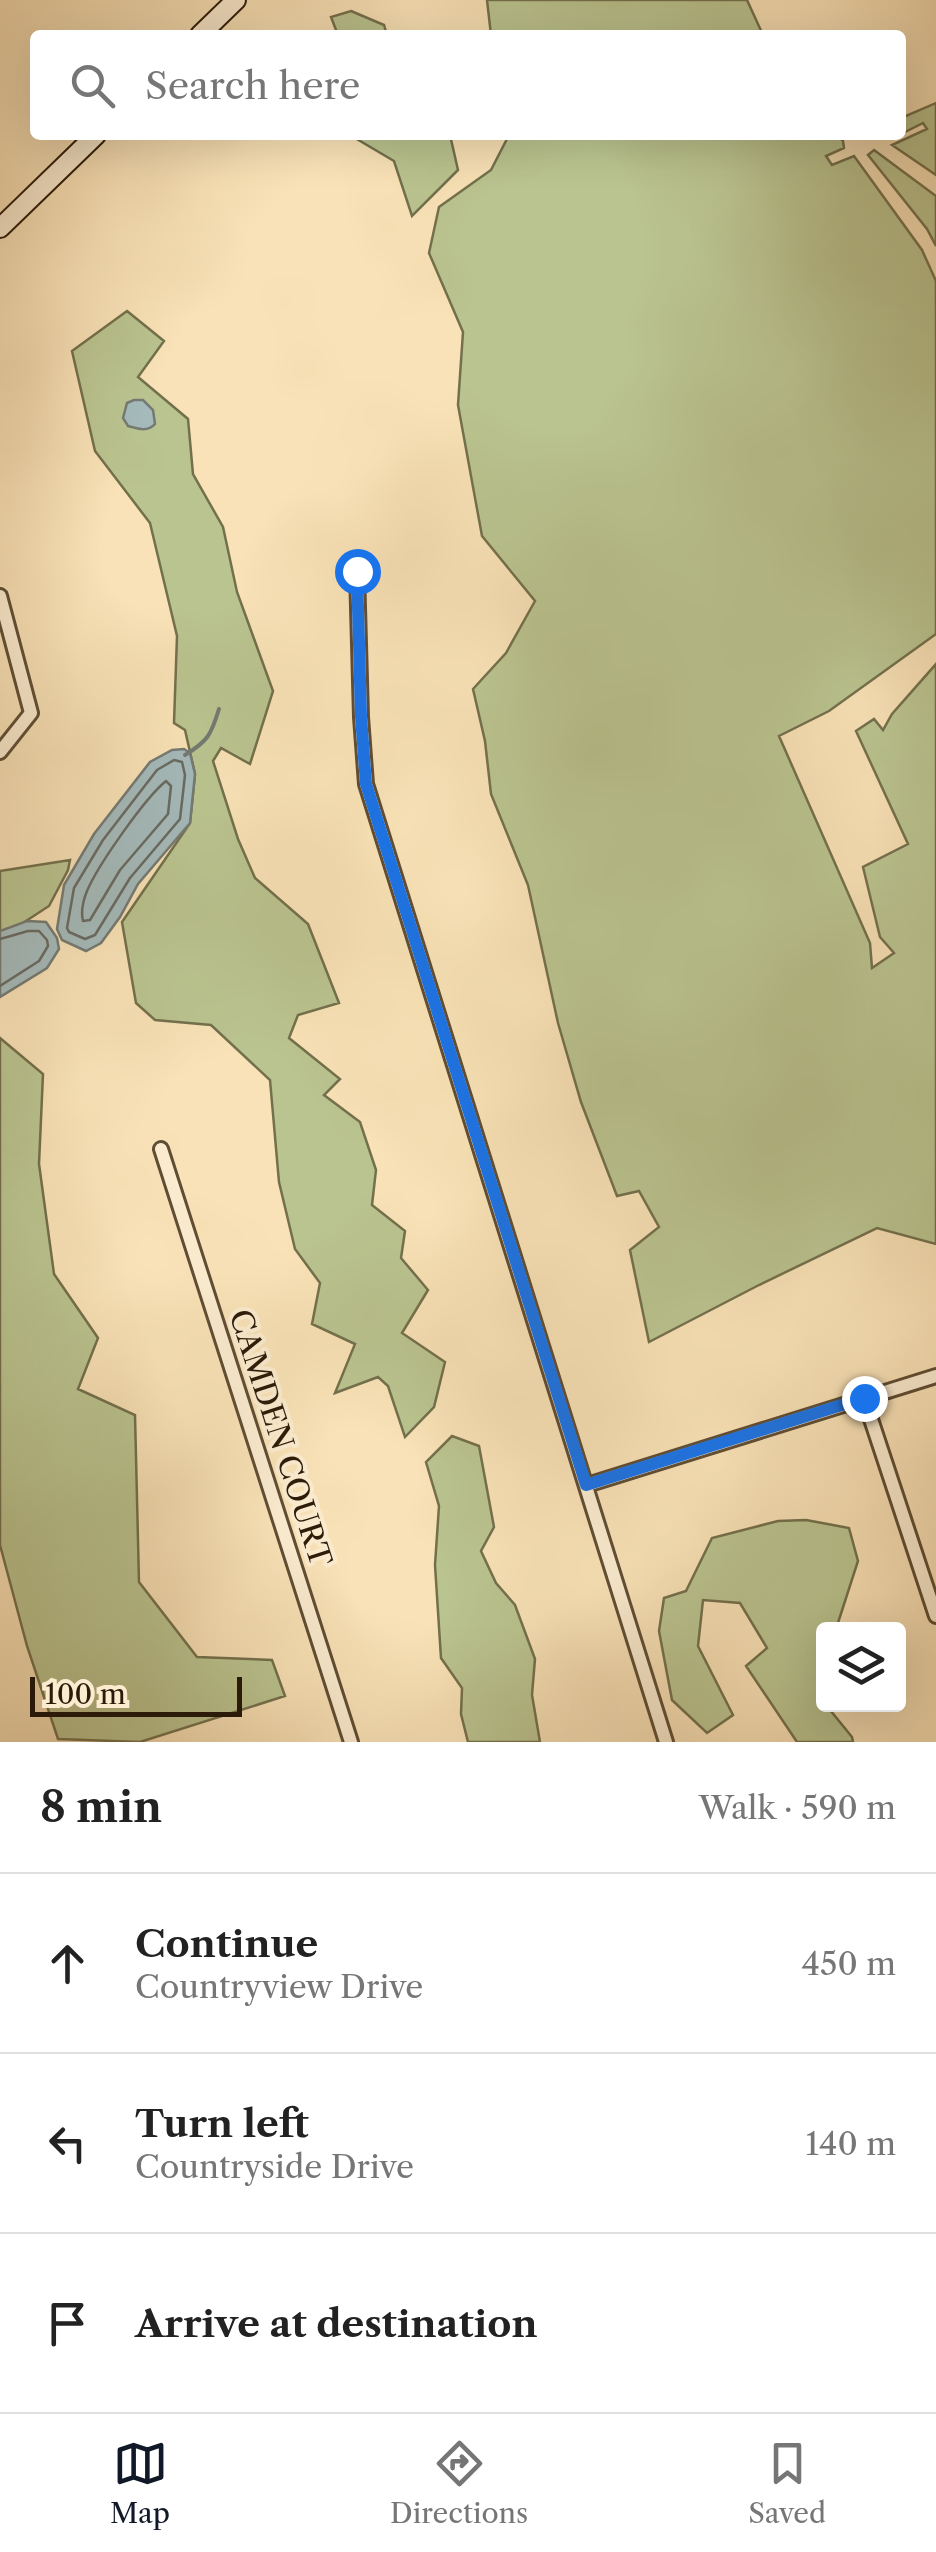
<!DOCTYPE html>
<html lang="en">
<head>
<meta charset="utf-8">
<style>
	:root { --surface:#fff; --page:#f2f2f2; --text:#222; --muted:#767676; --line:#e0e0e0; --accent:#111827 }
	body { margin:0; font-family:"Libre Caslon Text",serif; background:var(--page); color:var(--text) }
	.controls { position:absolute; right:30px; bottom:30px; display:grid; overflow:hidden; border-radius:10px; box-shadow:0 10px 40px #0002 }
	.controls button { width:90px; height:90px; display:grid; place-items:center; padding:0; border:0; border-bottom:2px solid var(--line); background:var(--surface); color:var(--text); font:50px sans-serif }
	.scale { position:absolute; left:30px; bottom:25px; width:212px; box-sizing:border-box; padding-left:10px; border:5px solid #2c1b08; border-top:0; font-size:28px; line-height:35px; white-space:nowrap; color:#2c1b08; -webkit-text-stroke:8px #fbecd0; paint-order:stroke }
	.stop { position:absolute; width:30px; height:30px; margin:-22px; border:8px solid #1a73e8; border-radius:50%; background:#fff }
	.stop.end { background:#1a73e8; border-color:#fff; box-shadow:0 2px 10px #0008 }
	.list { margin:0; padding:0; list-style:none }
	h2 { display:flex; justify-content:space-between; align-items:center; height:130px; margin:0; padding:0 40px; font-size:42px }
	h2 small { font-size:32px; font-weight:400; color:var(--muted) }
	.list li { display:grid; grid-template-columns:65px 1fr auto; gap:30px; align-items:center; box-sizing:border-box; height:180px; padding:0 40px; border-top:2px solid var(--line) }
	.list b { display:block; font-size:38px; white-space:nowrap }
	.list p { margin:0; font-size:32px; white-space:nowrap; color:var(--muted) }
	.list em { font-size:32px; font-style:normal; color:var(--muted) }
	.icon { flex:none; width:55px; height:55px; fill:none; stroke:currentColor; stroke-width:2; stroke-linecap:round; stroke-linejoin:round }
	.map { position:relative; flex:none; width:936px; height:1742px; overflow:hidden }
	.search { position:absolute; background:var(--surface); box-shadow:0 10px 40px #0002; left:30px; right:30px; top:30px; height:110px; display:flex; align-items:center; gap:25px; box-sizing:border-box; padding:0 35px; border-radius:10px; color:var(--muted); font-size:38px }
	.sheet { height:670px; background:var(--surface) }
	nav { display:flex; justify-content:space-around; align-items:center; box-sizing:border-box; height:140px; border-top:2px solid var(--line); background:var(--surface); font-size:28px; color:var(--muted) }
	nav a { display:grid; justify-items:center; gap:5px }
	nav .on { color:var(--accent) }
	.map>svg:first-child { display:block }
	.green { fill:#bac490; stroke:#73704c; stroke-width:2.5 }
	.water { fill:#a4babb; stroke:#747a73; stroke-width:2.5 }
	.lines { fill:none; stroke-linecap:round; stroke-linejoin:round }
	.shore { stroke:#686a62; stroke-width:2.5 }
	.stream { stroke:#747a73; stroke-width:4 }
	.street-casing { stroke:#5f4d34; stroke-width:18 }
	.secondary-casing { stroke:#2c1b08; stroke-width:22 }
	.street { stroke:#fbecd0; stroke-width:12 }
	.secondary { stroke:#fbecd0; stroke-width:18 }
	.route { stroke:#1a73e8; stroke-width:12 }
	.labels { text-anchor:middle; stroke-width:8; stroke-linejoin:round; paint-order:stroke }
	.street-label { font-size:30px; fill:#2c1b08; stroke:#fbecd0 }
</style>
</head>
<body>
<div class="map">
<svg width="936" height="1742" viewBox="0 0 936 1742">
	<rect width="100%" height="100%" fill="#f9e2b7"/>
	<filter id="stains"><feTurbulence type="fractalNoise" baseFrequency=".002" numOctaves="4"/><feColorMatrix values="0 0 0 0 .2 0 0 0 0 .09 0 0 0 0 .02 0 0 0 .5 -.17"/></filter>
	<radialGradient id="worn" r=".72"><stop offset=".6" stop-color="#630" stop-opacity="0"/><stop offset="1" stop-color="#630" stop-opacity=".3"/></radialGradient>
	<path class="green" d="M487 0H747L763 35H491Z
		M351 11 384 25 387 35H338L331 17Z
		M936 103V175L892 145 927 129 923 123 901 134V118Z
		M350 135H450L458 170 412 216 394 161Z
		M509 135H838L843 141 844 148 826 156 832 165 854 156 922 250 936 281V634L829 711 779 736 870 943 872 968 894 953 880 937 863 867 908 844 856 731 874 719 883 730 892 714 936 664V1244L877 1228 759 1285 649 1342 630 1250 659 1227 639 1191 617 1196 581 1102 558 1023 528 885 491 794 485 741 473 689 506 653 535 601 482 536 458 405 463 332 429 253 439 207 491 170Z
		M874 150 936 196V246L927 229 868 155Z
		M127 311 164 341 138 377 188 419 193 474 223 527 237 592 273 691 250 764 221 748 213 761 238 839 255 878 308 924 339 1003 298 1015 289 1038 340 1079 324 1095 360 1122 376 1170 372 1205 405 1231 401 1258 428 1290 402 1333 445 1362 434 1407 405 1437 388 1386 378 1377 335 1393 355 1344 312 1324 320 1283 295 1249 279 1182 270 1080 211 1025 155 1020 136 1003 122 922 190 823 195 774 185 730 174 723 177 636 150 523 95 451 72 351Z
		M70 860 68 870 49 906 0 938V871Z
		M0 1038 43 1074 39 1164 54 1274 98 1338 78 1389 135 1415 139 1582 197 1657 272 1660 285 1696 140 1742 58 1739 27 1646 0 1545Z
		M452 1436 479 1446 494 1527 481 1551 496 1583 515 1605 535 1659 532 1695 540 1742H468L461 1714 462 1688 441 1658 435 1565 439 1506 426 1462Z
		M806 1520 849 1528 858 1561 836 1629 824 1630 823 1657 818 1668 824 1704 826 1705 852 1737 853 1742H797L746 1666 767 1648 740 1603 703 1600 698 1646 733 1715 707 1733 672 1700 659 1631 664 1598 686 1591 712 1538 778 1521Z"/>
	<path class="water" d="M134 400H143L153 410 155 424C148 432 138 429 128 426L123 418 127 403Z
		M184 749 190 753 195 774 190 823 138 884 120 917 101 943 86 951 62 940 57 929 64 885 94 834 150 762 172 750Z
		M27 921 46 922 57 938 59 949 47 968 0 997V931Z"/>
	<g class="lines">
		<path class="shore" d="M174 760 182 762 185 775 180 819 130 878 95 935 85 939 69 932 67 928 74 888 103 840 157 770Z
			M166 781 171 786 168 814 120 870 90 920 83 921C81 913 83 901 87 891 98 865 145 798 166 781Z
			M0 939 28 931H39L47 940 48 946 39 961 0 986"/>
		<path class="stream" d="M185 755C208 741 211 735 219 709"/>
		<g class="street-casing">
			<path id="street" d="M357 571 361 717 366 784 666 1742
				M0 596 31 713 0 752
				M161 1149 351 1742
				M864 1398 936 1616
				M587 1485 936 1376"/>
		</g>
		<g class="secondary-casing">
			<path id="secondary" d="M200 35 236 0
				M0 228 96 135"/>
		</g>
		<use href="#street" class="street"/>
		<use href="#secondary" class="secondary"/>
	</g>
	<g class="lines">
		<path class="route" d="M357 571 361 716 366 784 586 1485 864 1398"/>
	</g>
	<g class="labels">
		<g class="street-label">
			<text transform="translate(280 1438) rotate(72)" y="10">CAMDEN COURT</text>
		</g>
	</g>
	<rect width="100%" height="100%" filter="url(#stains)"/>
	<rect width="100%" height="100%" fill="url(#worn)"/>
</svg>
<div class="controls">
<button><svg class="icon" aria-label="layers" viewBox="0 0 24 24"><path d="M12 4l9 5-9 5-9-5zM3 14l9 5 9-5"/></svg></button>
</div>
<div class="scale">100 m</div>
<div class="stop" style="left:357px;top:571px"></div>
<div class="stop end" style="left:864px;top:1398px"></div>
<div class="search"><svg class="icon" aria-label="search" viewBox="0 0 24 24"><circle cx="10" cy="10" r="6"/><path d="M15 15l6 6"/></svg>Search here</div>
</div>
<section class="sheet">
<h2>8 min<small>Walk · 590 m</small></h2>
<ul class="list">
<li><svg class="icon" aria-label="ahead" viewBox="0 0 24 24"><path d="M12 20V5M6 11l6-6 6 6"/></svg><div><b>Continue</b><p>Countryview Drive</p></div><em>450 m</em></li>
<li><svg class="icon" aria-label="left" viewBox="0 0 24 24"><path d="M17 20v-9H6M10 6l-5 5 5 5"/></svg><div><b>Turn left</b><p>Countryside Drive</p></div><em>140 m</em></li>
<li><svg class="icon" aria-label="arrive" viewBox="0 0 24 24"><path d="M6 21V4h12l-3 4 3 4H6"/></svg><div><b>Arrive at destination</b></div></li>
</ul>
</section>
<nav>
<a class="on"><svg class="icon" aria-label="map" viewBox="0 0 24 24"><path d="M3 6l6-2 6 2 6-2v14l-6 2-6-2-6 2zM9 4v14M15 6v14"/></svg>Map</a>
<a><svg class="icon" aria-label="directions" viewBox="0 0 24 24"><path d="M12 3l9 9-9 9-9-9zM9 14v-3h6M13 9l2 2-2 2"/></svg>Directions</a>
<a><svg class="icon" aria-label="saved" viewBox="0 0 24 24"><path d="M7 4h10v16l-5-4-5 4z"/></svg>Saved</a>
</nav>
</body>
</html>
